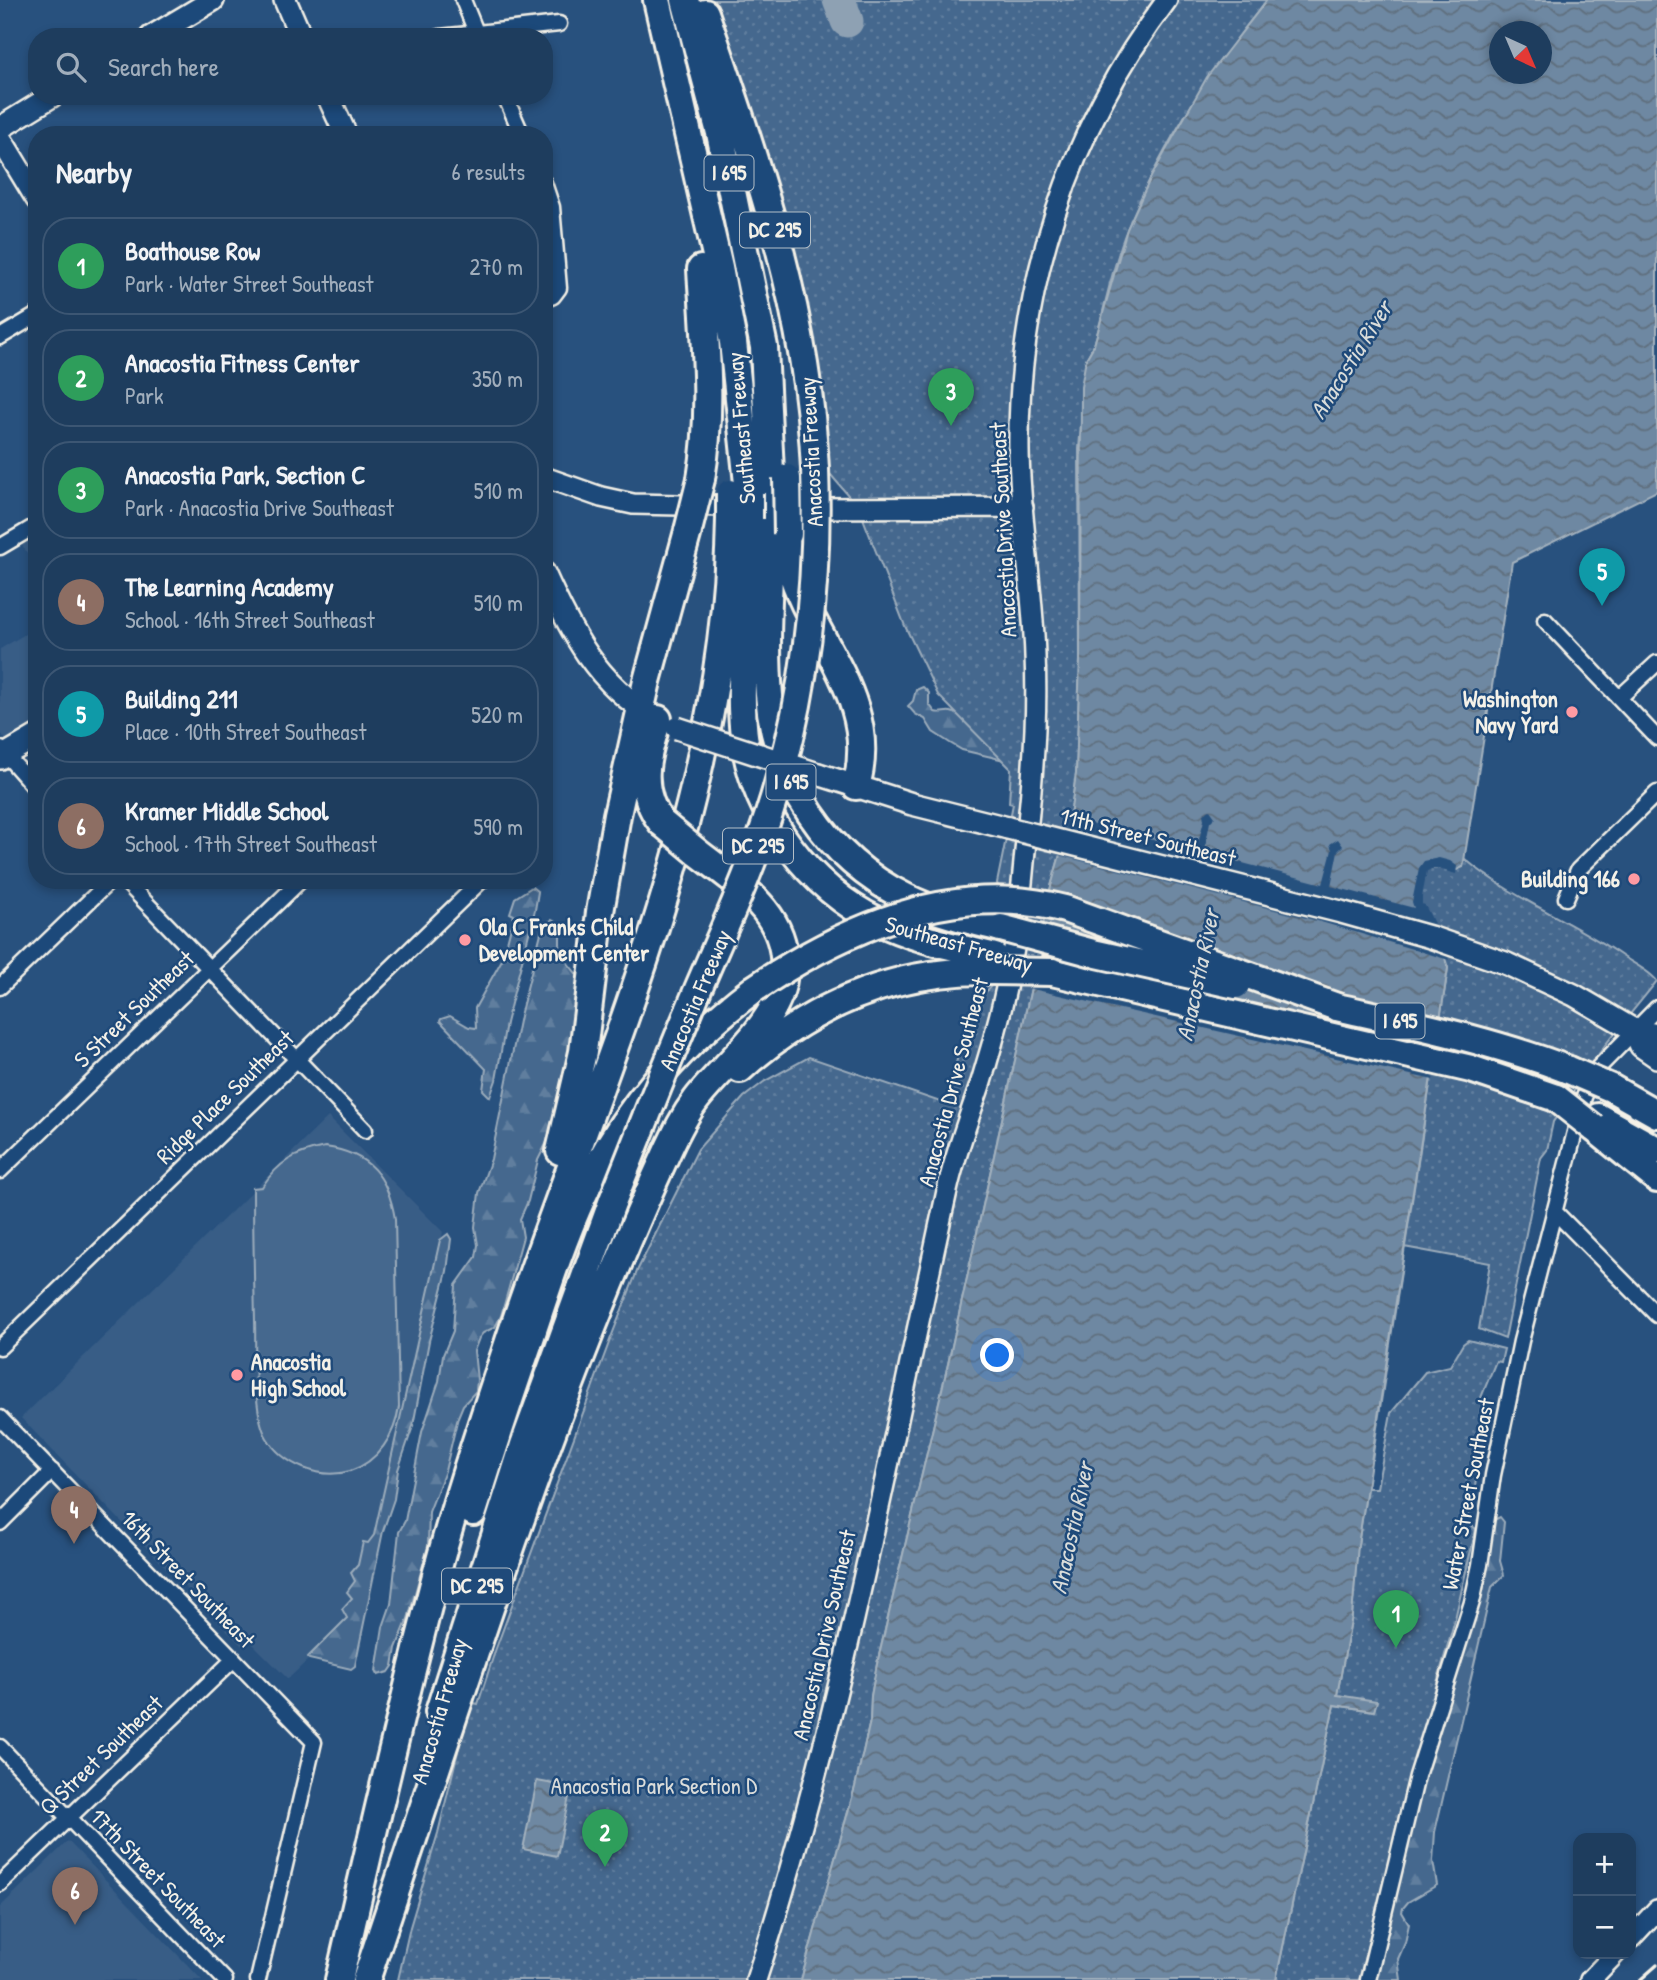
<!DOCTYPE html>
<html lang="en">
<head>
<meta charset="utf-8">
<style>
	:root { --surface:#1e3d5e; --page:#264464; --text:#f1f3f6; --muted:#a1aebc; --line:#3c5673; --accent:#ea580c }
	body { margin:0; font-family:"Patrick Hand",sans-serif; background:var(--page); color:var(--text) }
	.controls { position:absolute; right:21px; bottom:21px; display:grid; overflow:hidden; border-radius:14px; box-shadow:0 4px 10px #0003 }
	.controls button { width:63px; height:63px; display:grid; place-items:center; padding:0; border:0; border-bottom:2px solid var(--line); background:var(--surface); color:var(--text); font:35px sans-serif }
	.compass { position:absolute; left:1489px; top:21px; width:63px; height:63px; border-radius:50%; background:var(--surface); box-shadow:0 4px 10px #0003; rotate:136deg }
	.you { position:absolute; left:998px; top:1356px; width:24px; height:24px; margin:-18px; border:5px solid #fff; border-radius:50%; background:#1a73e8; box-shadow:0 0 0 10px #1a73e833 }
	.badge { display:grid; place-items:center; width:46px; height:46px; border-radius:50%; background:var(--accent); color:#fff; font-size:23px; font-weight:700 }
	.pin { position:absolute; translate:-50% -58px; filter:drop-shadow(0 2px 4px #0008) }
	.pin::after { content:''; position:absolute; top:37px; width:24px; height:21px; background:inherit; clip-path:polygon(0 0,100% 0,50% 100%) }
	.list { margin:0; padding:0; list-style:none }
	h2 { display:flex; justify-content:space-between; align-items:center; height:91px; margin:0; padding:0 28px; font-size:30px }
	h2 small { font-size:23px; font-weight:400; color:var(--muted) }
	.list li { display:grid; grid-template-columns:46px 1fr auto; gap:21px; align-items:center; box-sizing:border-box; height:98px; margin:0 14px 14px; padding:0 14px; border:2px solid var(--line); border-radius:28px }
	.list b { display:block; font-size:26px; white-space:nowrap }
	.list p { margin:0; font-size:23px; white-space:nowrap; color:var(--muted) }
	.list em { font-size:23px; font-style:normal; color:var(--muted) }
	.icon { flex:none; width:38px; height:38px; fill:none; stroke:currentColor; stroke-width:2; stroke-linecap:round; stroke-linejoin:round }
	.map { position:relative; flex:none; width:1657px; height:1980px; overflow:hidden }
	.search { position:absolute; background:var(--surface); box-shadow:0 4px 10px #0003; left:28px; top:28px; width:525px; height:77px; display:flex; align-items:center; gap:18px; box-sizing:border-box; padding:0 24px; border-radius:28px; color:var(--muted); font-size:26px }
	.panel { position:absolute; background:var(--surface); box-shadow:0 4px 10px #0003; left:28px; top:126px; width:525px; height:763px; border-radius:28px }
	.map>svg:first-child { display:block }
	.built { fill:#375d86 }
	.forest { fill:url(#forest-firs); stroke:#9cacbb; stroke-width:2 }
	.park { fill:url(#park-dots); stroke:#9cacbb; stroke-width:2 }
	.garden { fill:#45688e; stroke:#9cacbb; stroke-width:2 }
	.water { fill:url(#water-waves); stroke:#a4b2be; stroke-width:2; fill-rule:evenodd }
	.pier { fill:#28517e }
	.lines { fill:none; stroke-linecap:round; stroke-linejoin:round }
	.taxiway { stroke:#8ea1b3; stroke-width:33 }
	.minor-casing { stroke:#f4f1e8; stroke-width:19 }
	.tertiary-casing { stroke:#f4f1e8; stroke-width:24 }
	.secondary-casing { stroke:#f4f1e8; stroke-width:26 }
	.motorway-casing { stroke:#f4f1e8; stroke-width:32 }
	.minor { stroke:#1f4a7a; stroke-width:14 }
	.tertiary { stroke:#1f4a7a; stroke-width:19 }
	.secondary { stroke:#1f4a7a; stroke-width:21 }
	.motorway { stroke:#1f4a7a; stroke-width:26 }
	.rail { stroke:#f4f1e8; stroke-width:3.5 }
	.secondary-bridge-casing { stroke:#f4f1e8; stroke-width:26; stroke-linecap:butt }
	.motorway-bridge-casing { stroke:#f4f1e8; stroke-width:32; stroke-linecap:butt }
	.secondary-bridge { stroke:#1f4a7a; stroke-width:21 }
	.motorway-bridge { stroke:#1f4a7a; stroke-width:26 }
	.poi-dot { fill:#ff9aa2; stroke:#1f4a7a; stroke-width:2.5 }
	.labels { text-anchor:middle; stroke-width:5; stroke-linejoin:round; paint-order:stroke }
	.shield { fill:#1f4a7a; stroke:#b4bfc7; stroke-width:2 }
	.shield-label { font-size:21px; font-weight:bold; fill:#f4f1e8 }
	.street-label { font-size:23px; fill:#f4f1e8; stroke:#1f4a7a }
	.poi-label { font-size:23px; font-weight:bold; fill:#f4f1e8; stroke:#1f4a7a; text-anchor:end }
	.park-label { font-size:23px; fill:#dadcda; stroke:#1f4a7a }
	.water-label { font-size:24px; font-style:italic; fill:#d9dcda; stroke:#1f4a7a }
</style>
</head>
<body>
<div class="map">
<svg width="1657" height="1980" viewBox="0 0 1657 1980">
	<defs>
		<pattern id="forest-firs" width="22" height="20" patternUnits="userSpaceOnUse" patternTransform="scale(1.75)"><rect width="22" height="20" fill="#45688e"/><path d="M5 1l3.5 6h-7zM16 11l3.5 6h-7z" fill="#607e9e"/></pattern>
		<pattern id="park-dots" width="8" height="8" patternUnits="userSpaceOnUse" patternTransform="scale(1.75)"><rect width="8" height="8" fill="#45688e"/><path d="M2 2h.1M6 6h.1" fill="none" stroke="#607e9e" stroke-width="1.8" stroke-linecap="round"/></pattern>
		<pattern id="water-waves" width="16" height="10" patternUnits="userSpaceOnUse" patternTransform="scale(1.75)"><rect width="16" height="10" fill="#6e88a2"/><path d="M0 5q4-4 8 0t8 0" fill="none" stroke="#5f6e7d"/></pattern>
	</defs>
	<rect width="100%" height="100%" fill="#28517e"/>
	<filter id="ink" filterUnits="userSpaceOnUse"><feTurbulence type="fractalNoise" baseFrequency=".0143" numOctaves="2"/><feDisplacementMap in="SourceGraphic" scale="14" xChannelSelector="R" yChannelSelector="G"/><feConvolveMatrix kernelMatrix="1 2 1 2 8 2 1 2 1" color-interpolation-filters="sRGB"/></filter>
	<g filter="url(#ink)">
		<path class="built" d="M37 536V568L22 545Z
			M37 627V724L6 740 0 732V649Z
			M328 1117 443 1232 374 1532 340 1665 308 1660 288 1679 249 1640 242 1646 21 1418Z
			M68 1841 101 1875 202 1980H0V1907Z"/>
		<path class="forest" d="M923 687 929 693V704L935 712C941 714 945 711 951 712 967 715 995 749 1008 761L962 750 950 743 933 732 925 719 915 714 908 706 913 701 916 690Z
			M532 887 538 892 535 910 506 1023 496 1080 490 1097 483 1090 486 1069 440 1021 441 1019 450 1016 469 1027 476 1028 475 1008 503 958 514 915 510 913 515 898Z
			M552 920 559 924 560 930V945L563 957 579 977 580 1006 556 1124 538 1160 528 1201 520 1219 523 1237 501 1316 495 1327 483 1333 479 1338 474 1351 477 1380 476 1391 463 1405 458 1417 445 1471 429 1512 428 1546 408 1619 396 1648 393 1666 389 1672 378 1675 376 1671 383 1627 391 1604 399 1532 405 1521 422 1432 439 1381 443 1355 453 1331 456 1285 476 1257 478 1245 475 1227 479 1193 491 1159 520 1016 543 925Z
			M448 1234 451 1239 447 1271 429 1341 413 1426 398 1470 394 1499 383 1531 355 1666 351 1669 309 1659 308 1657 347 1618 342 1609 352 1598 347 1592 355 1581 351 1573 358 1565 363 1542 368 1543 374 1535 440 1240Z
			M1500 1517 1504 1522 1500 1561 1504 1575 1492 1587 1435 1832 1433 1861 1437 1885 1408 1902 1403 1908 1402 1912 1409 1924 1405 1943 1398 1959 1401 1980H1373L1408 1832 1480 1592 1494 1520Z"/>
		<path class="park" d="M710 0H1267C1210 70 1163 143 1128 227 1113 262 1105 308 1094 345L1086 359 1079 449 1080 660 1076 774 1069 823 1050 890 1031 988 948 1364 877 1664 871 1696 870 1721 855 1787 801 1980H398L410 1927 438 1833 470 1702 478 1704 495 1651 610 1340 638 1269 698 1149 744 1097 765 1081 809 1057 946 1104 965 1027 981 997 992 985 1007 913 997 883 1013 804 1009 803 1011 769 938 695 905 626 859 508 825 468 742 100Z
			M1465 859C1511 898 1572 921 1622 956 1633 963 1650 971 1657 981L1605 1045 1553 1122 1547 1150 1541 1158 1505 1339 1479 1329 1490 1263 1404 1247 1372 1460 1448 968 1418 898 1424 869 1463 867Z
			M1468 1340 1504 1349 1501 1362 1496 1361 1480 1400 1491 1412 1467 1522 1476 1529 1454 1623 1412 1770 1359 1980H1276L1334 1705 1374 1711 1376 1702 1337 1695 1352 1616 1357 1551 1367 1488H1377L1391 1413 1425 1372 1450 1366 1463 1344Z"/>
		<path class="garden" d="M325 1147C369 1153 388 1176 395 1219L399 1407C395 1435 378 1462 350 1471 320 1480 283 1465 267 1438 252 1414 256 1350 255 1321 254 1277 253 1233 253 1188L262 1187C279 1161 295 1153 325 1147Z"/>
		<path class="water" d="M1267 0H1657V491L1512 562 1463 867 1457 870 1435 865 1424 869 1418 898 1442 948 1448 968 1358 1545 1352 1616 1337 1695 1377 1701 1374 1711 1334 1705 1276 1980H801L855 1787 870 1721 871 1696 877 1664 948 1364 1031 988 1050 890 1069 823 1076 774 1080 660 1081 387 1086 359 1094 345 1127 229 1151 177 1207 77ZM1500 32H1542V74H1500Z
			M537 1781 571 1787 557 1856 523 1849Z"/>
		<path class="pier" d="M1210 810 1215 817 1210 822 1204 853 1323 884 1332 850 1330 844 1338 839 1343 846 1338 851 1331 886 1414 908 1412 902 1419 868 1424 861 1439 858 1450 861 1457 866 1456 874 1435 868 1427 871 1422 897V904L1425 905 1445 946 1449 960 1318 921 1058 855 1067 818 1196 851 1204 820 1203 814Z
			M1035 952 1169 985 1439 1047 1433 1080 1028 988Z"/>
		<g class="lines">
			<path class="taxiway" d="M839 0 847 21"/>
			<g class="minor-casing">
				<path id="minor" d="M463 0 478 37
					M440 37 559 24
					M505 96 522 135
					M544 183 552 207 559 288 553 296 544 300
					M0 337 37 315
					M0 547 37 525
					M1545 620 1657 738
					M1619 698 1657 663
					M1 749 37 790
					M124 880 365 1130
					M1566 898 1578 870 1657 793
					M0 987 111 880
					M0 1171 301 880
					M1554 1211 1657 1315
					M0 1347 482 880
					M0 1418 314 1742 258 1980
					M0 1523 52 1471
					M0 1747 225 1980
					M0 1884 234 1659
					M1368 1980 1417 1776 1472 1602 1480 1565 1493 1475 1521 1341 1584 1097 1597 1069 1657 1008"/>
			</g>
			<g class="tertiary-casing">
				<path id="tertiary" d="M544 477 601 497 633 504 813 508 1023 507
					M1631 1938 1657 1910
					M756 1980C840 1722 889 1455 947 1191 955 1154 969 1118 981 1082 995 1037 1007 989 1015 943 1020 909 1023 874 1026 840 1033 779 1038 718 1035 656 1033 587 1020 519 1019 451 1017 288 1069 129 1167 0
					M1590 1980 1615 1954"/>
			</g>
			<g class="secondary-casing">
				<path id="secondary" d="M285 0 301 37
					M151 37 213 0
					M328 96 346 135
					M0 128 52 96
					M0 138 37 199
					M544 573C570 631 597 684 653 716
					M0 758 37 736
					M818 774 912 804 1008 828
					M1505 963 1574 995 1634 1030 1657 1035
					M1634 1030 1641 1046 1657 1057"/>
			</g>
			<g class="motorway-casing">
				<path id="motorway" d="M657 0 719 268 733 342 749 493
					M685 0 720 133 764 347 771 493
					M705 13C756 162 808 310 815 469
					M701 269C705 339 713 409 701 479
					M749 519C747 560 746 601 744 642 742 676 740 710 745 743 757 818 810 888 878 921 914 939 956 947 995 957
					M771 519C770 577 764 637 769 695 776 781 827 858 905 897 935 912 968 920 1001 928
					M788 534C788 544 788 556 790 566 811 641 881 700 856 786
					M658 719C646 756 636 790 662 823
					M1052 972 1471 1069 1556 1098
					M1337 1007C1416 1025 1494 1041 1569 1070
					M740 1069C812 1004 895 969 992 971
					M1611 1088 1657 1114
					M1598 1117 1657 1150
					M1594 1128 1657 1179
					M560 1151 583 1052 600 912 617 815 647 681 688 531
					M473 1512C492 1451 512 1390 533 1330 548 1285 563 1239 583 1195 621 1112 682 1043 754 989
					M439 1712 524 1445 613 1200
					M339 1980C369 1849 399 1717 433 1587 455 1501 484 1417 512 1332 602 1066 726 805 730 519
					M366 1980C460 1702 545 1417 668 1150 676 1133 684 1116 696 1100 725 1062 780 1023 784 973 790 914 738 884 697 852"/>
			</g>
			<use href="#minor" class="minor"/>
			<use href="#tertiary" class="tertiary"/>
			<use href="#secondary" class="secondary"/>
			<use href="#motorway" class="motorway"/>
			<path class="rail" d="M1640 1980 1657 1965"/>
			<g class="secondary-bridge-casing">
				<path id="secondary-bridge" d="M677 728 818 774
					M1008 828 1341 912 1430 937 1505 963"/>
			</g>
			<g class="motorway-bridge-casing">
				<path id="motorway-bridge" d="M787 478 788 534
					M730 519V493
					M749 519V493
					M688 531 701 479
					M662 823 697 852
					M1001 928 1097 954 1236 985
					M992 971 1052 972
					M754 989C845 927 955 880 1065 909L1337 1007
					M1569 1070 1611 1088
					M1556 1098 1594 1128
					M613 1200C641 1129 669 1059 698 989 725 926 754 864 774 798 806 691 819 580 815 469"/>
			</g>
			<use href="#secondary-bridge" class="secondary-bridge"/>
			<use href="#motorway-bridge" class="motorway-bridge"/>
		</g>
	</g>
	<g class="poi-dot">
		<circle cx="1572" cy="712" r="7"/>
		<circle cx="1634" cy="879" r="7"/>
		<circle cx="465" cy="940" r="7"/>
		<circle cx="237" cy="1375" r="7"/>
	</g>
	<g class="labels">
		<g class="shield">
			<rect x="704.5" y="155.5" width="49" height="35" rx="5"/>
			<rect x="740" y="212.5" width="70" height="35" rx="5"/>
			<rect x="766.5" y="764.5" width="49" height="35" rx="5"/>
			<rect x="723" y="828.5" width="70" height="35" rx="5"/>
			<rect x="1375.5" y="1003.5" width="49" height="35" rx="5"/>
			<rect x="442" y="1568.5" width="70" height="35" rx="5"/>
		</g>
		<g class="shield-label">
			<text x="729" y="180">I 695</text>
			<text x="775" y="237">DC 295</text>
			<text x="791" y="789">I 695</text>
			<text x="758" y="853">DC 295</text>
			<text x="1400" y="1028">I 695</text>
			<text x="477" y="1593">DC 295</text>
		</g>
		<g class="street-label">
			<text transform="translate(741 428) rotate(-95)" y="8">Southeast Freeway</text>
			<text transform="translate(811 452) rotate(-93)" y="8">Anacostia Freeway</text>
			<text transform="translate(1003 530) rotate(-93)" y="8">Anacostia Drive Southeast</text>
			<text transform="translate(1148 837) rotate(14)" y="8">11th Street Southeast</text>
			<text transform="translate(959 944) rotate(16)" y="8">Southeast Freeway</text>
			<text transform="translate(695 1000) rotate(-67)" y="8">Anacostia Freeway</text>
			<text transform="translate(134 1009) rotate(-44)" y="8">S Street Southeast</text>
			<text transform="translate(953 1082) rotate(-75)" y="8">Anacostia Drive Southeast</text>
			<text transform="translate(225 1097) rotate(-44)" y="8">Ridge Place Southeast</text>
			<text transform="translate(1468 1494) rotate(-79)" y="8">Water Street Southeast</text>
			<text transform="translate(188 1579) rotate(46)" y="8">16th Street Southeast</text>
			<text transform="translate(824 1635) rotate(-77)" y="8">Anacostia Drive Southeast</text>
			<text transform="translate(439 1711) rotate(-74)" y="8">Anacostia Freeway</text>
			<text transform="translate(101 1755) rotate(-44)" y="8">Q Street Southeast</text>
			<text transform="translate(158 1878) rotate(46)" y="8">17th Street Southeast</text>
		</g>
		<g class="poi-label">
			<text x="1558" y="707">Washington<tspan x="1558" dy="26">Navy Yard</tspan></text>
			<text x="1620" y="887">Building 166</text>
			<text x="479" y="935" text-anchor="start">Ola C Franks Child<tspan x="479" dy="26">Development Center</tspan></text>
			<text x="251" y="1370" text-anchor="start">Anacostia<tspan x="251" dy="26">High School</tspan></text>
		</g>
		<g class="park-label">
			<text x="654" y="1794">Anacostia Park Section D</text>
		</g>
		<g class="water-label">
			<text transform="translate(1351 360) rotate(-58)" y="8">Anacostia River</text>
			<text transform="translate(1198 975) rotate(-78)" y="8">Anacostia River</text>
			<text transform="translate(1072 1528) rotate(-78)" y="8">Anacostia River</text>
		</g>
	</g>
</svg>
<div class="controls">
<button>+</button>
<button>−</button>
</div>
<svg class="compass" viewBox="-18 -18 36 36"><path d="M0-13l5 13h-10z" fill="#e53935"/><path d="M0 13l5-13h-10z" fill="#a1aebc"/></svg>
<div class="you"></div>
<div class="pin badge" style="left:1396px;top:1648px;background:#2e9e5b">1</div>
<div class="pin badge" style="left:605px;top:1867px;background:#2e9e5b">2</div>
<div class="pin badge" style="left:951px;top:426px;background:#2e9e5b">3</div>
<div class="pin badge" style="left:74px;top:1544px;background:#8d6e63">4</div>
<div class="pin badge" style="left:1602px;top:606px;background:#0f9aa8">5</div>
<div class="pin badge" style="left:75px;top:1925px;background:#8d6e63">6</div>
<div class="search"><svg class="icon" aria-label="search" viewBox="0 0 24 24"><circle cx="10" cy="10" r="6"/><path d="M15 15l6 6"/></svg>Search here</div>
<section class="panel">
<h2>Nearby<small>6 results</small></h2>
<ul class="list">
<li><span class="badge" style="background:#2e9e5b">1</span><div><b>Boathouse Row</b><p>Park · Water Street Southeast</p></div><em>270 m</em></li>
<li><span class="badge" style="background:#2e9e5b">2</span><div><b>Anacostia Fitness Center</b><p>Park</p></div><em>350 m</em></li>
<li><span class="badge" style="background:#2e9e5b">3</span><div><b>Anacostia Park, Section C</b><p>Park · Anacostia Drive Southeast</p></div><em>510 m</em></li>
<li><span class="badge" style="background:#8d6e63">4</span><div><b>The Learning Academy</b><p>School · 16th Street Southeast</p></div><em>510 m</em></li>
<li><span class="badge" style="background:#0f9aa8">5</span><div><b>Building 211</b><p>Place · 10th Street Southeast</p></div><em>520 m</em></li>
<li><span class="badge" style="background:#8d6e63">6</span><div><b>Kramer Middle School</b><p>School · 17th Street Southeast</p></div><em>590 m</em></li>
</ul>
</section>
</div>
</body>
</html>
